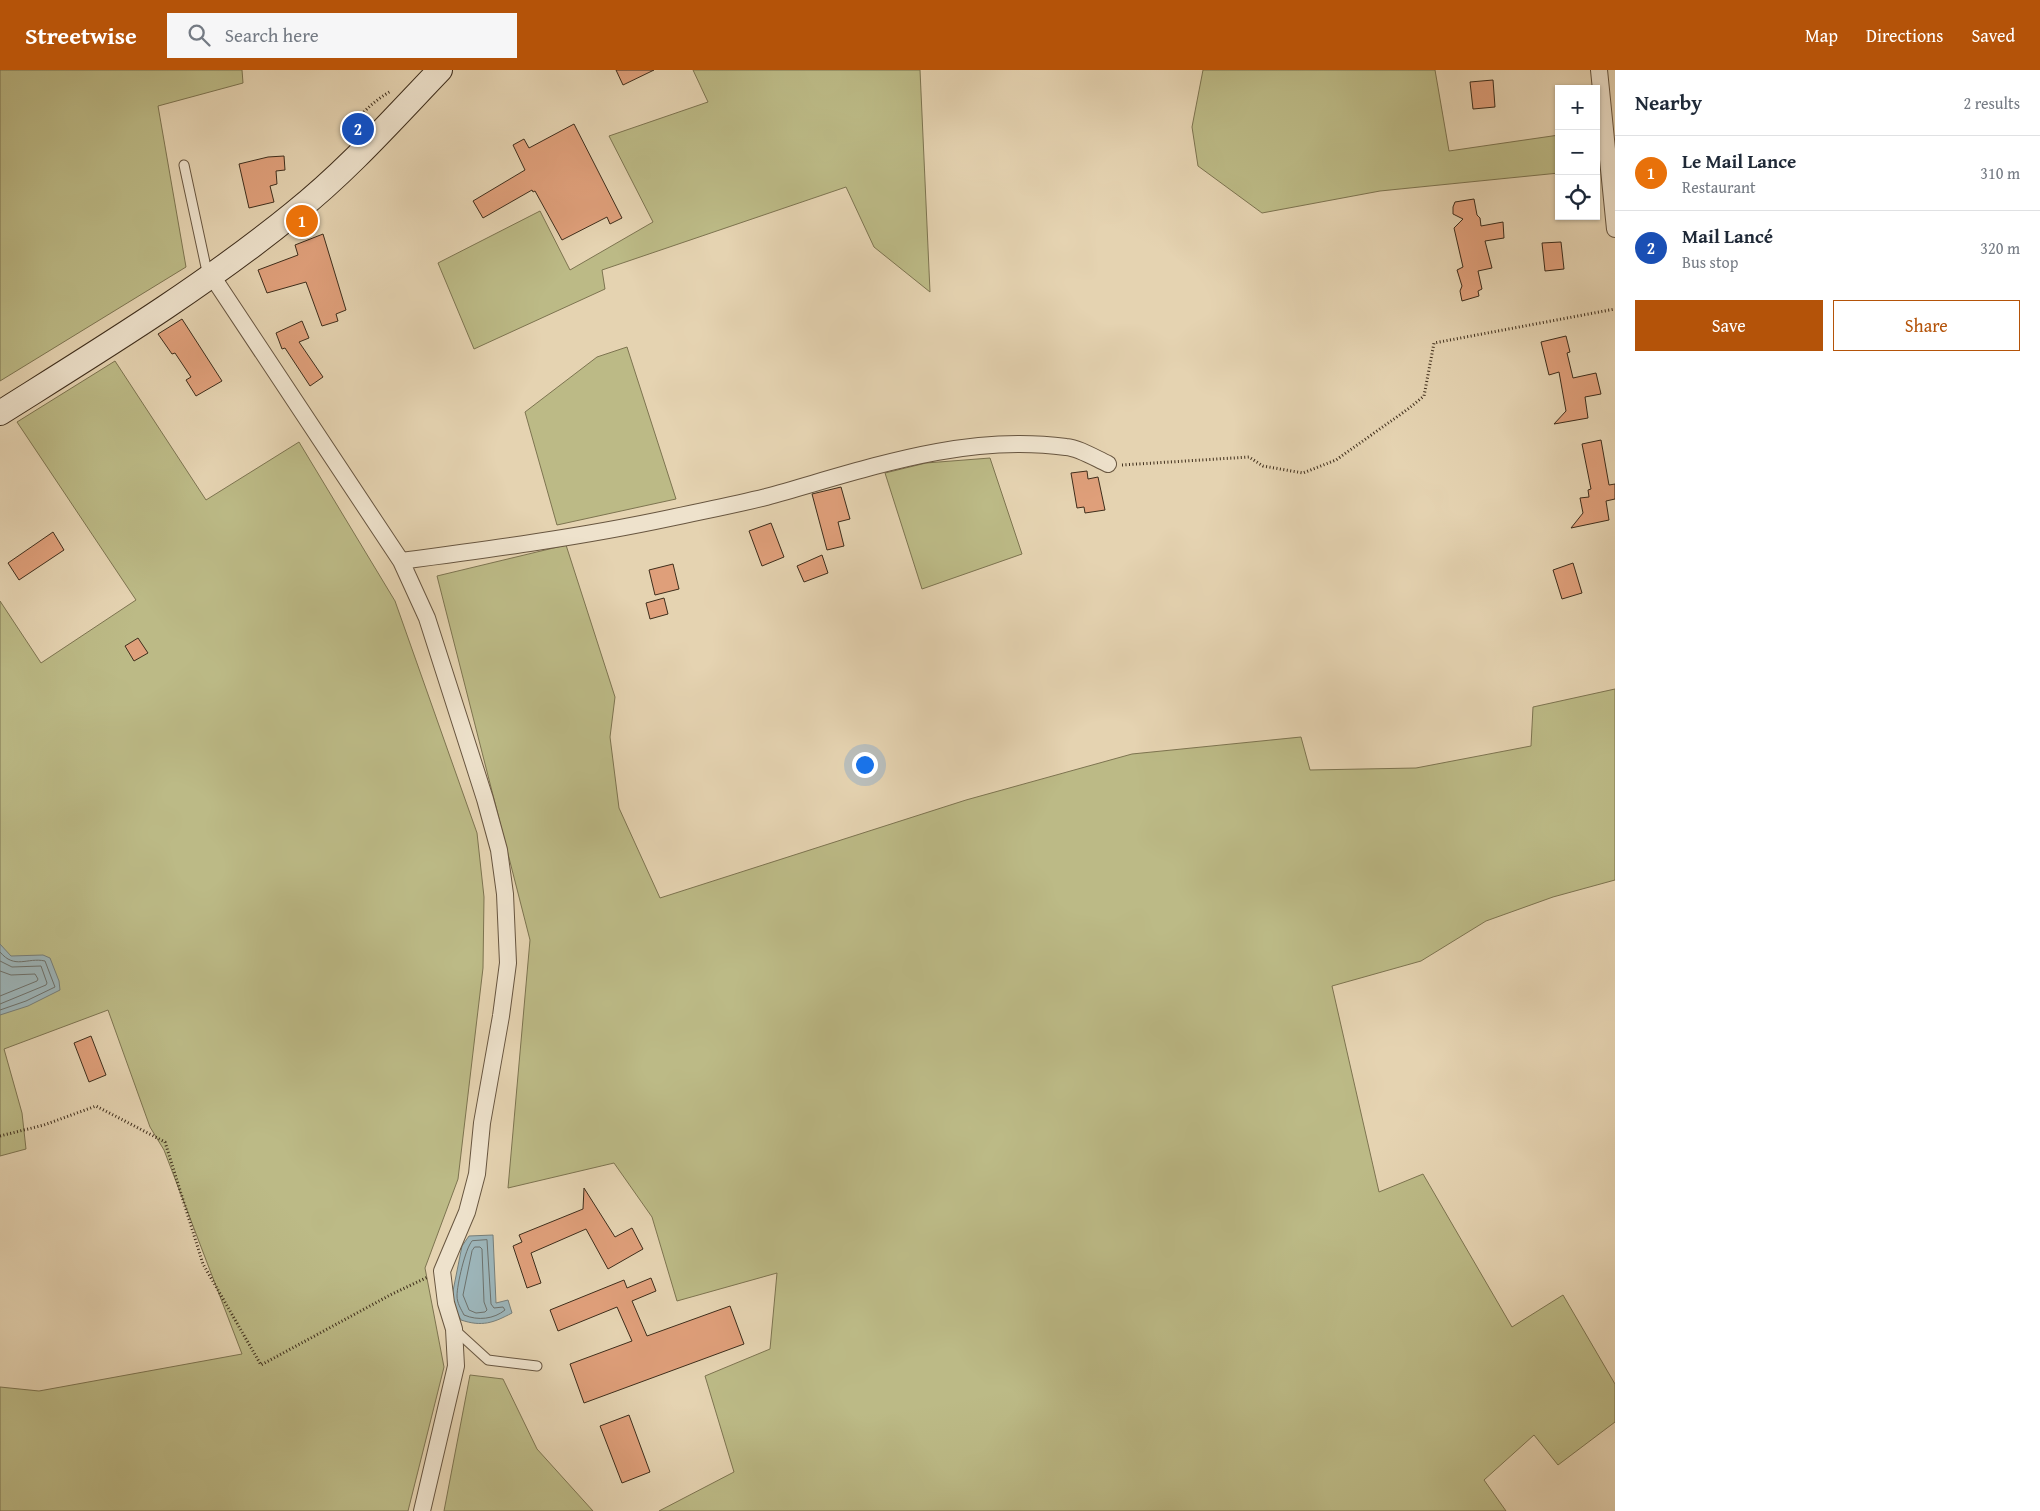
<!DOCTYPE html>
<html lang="en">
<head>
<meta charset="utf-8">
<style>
	:root { --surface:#fff; --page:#f6f6f7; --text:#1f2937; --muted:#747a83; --line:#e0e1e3; --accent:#b45309 }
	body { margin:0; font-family:"Gentium Book Plus",serif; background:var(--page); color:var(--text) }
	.controls { position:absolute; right:15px; top:15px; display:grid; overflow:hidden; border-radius:0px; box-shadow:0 1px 4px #0004 }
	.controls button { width:45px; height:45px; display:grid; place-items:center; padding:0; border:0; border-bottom:1px solid var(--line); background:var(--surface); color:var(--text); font:25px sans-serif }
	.you { position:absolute; left:864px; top:694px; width:18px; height:18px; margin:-12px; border:4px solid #fff; border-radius:50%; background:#1a73e8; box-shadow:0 0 0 8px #1a73e833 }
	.badge { display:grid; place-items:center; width:32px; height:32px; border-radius:50%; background:var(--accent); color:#fff; font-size:16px; font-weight:700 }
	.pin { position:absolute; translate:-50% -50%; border:2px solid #fff; box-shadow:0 1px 5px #0006 }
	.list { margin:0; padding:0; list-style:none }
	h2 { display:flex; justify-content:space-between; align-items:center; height:65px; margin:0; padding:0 20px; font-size:21px }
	h2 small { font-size:16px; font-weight:400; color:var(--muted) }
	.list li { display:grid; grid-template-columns:32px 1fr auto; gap:15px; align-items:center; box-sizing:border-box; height:75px; padding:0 20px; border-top:1px solid var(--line) }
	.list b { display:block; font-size:19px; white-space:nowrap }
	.list p { margin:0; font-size:16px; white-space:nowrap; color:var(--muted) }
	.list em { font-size:16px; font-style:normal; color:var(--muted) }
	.actions { display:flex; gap:10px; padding:15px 20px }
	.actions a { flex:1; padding:11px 0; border:1px solid var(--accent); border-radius:0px; text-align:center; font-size:18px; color:var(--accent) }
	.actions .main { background:var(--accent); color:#fff }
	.icon { flex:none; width:28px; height:28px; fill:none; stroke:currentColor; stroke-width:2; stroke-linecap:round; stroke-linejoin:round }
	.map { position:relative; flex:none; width:1615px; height:1441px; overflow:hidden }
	header { display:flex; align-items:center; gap:30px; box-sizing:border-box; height:70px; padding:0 25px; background:var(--accent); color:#fff }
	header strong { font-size:24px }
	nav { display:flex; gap:28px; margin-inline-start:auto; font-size:18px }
	.search { width:350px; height:45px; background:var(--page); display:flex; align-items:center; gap:12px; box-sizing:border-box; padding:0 18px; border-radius:0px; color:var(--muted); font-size:19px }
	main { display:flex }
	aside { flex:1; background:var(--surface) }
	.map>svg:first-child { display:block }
	.green { fill:#bcba86; stroke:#7d7450 }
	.water { fill:#9cb4b8; stroke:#767e79 }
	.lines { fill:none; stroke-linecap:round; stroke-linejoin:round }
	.shore { stroke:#6d706a; stroke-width:1 }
	.building { fill:#df9f7a; stroke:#3e2d1b }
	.service-casing { stroke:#685640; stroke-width:11 }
	.minor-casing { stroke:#685640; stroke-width:18 }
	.secondary-casing { stroke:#3e2d1b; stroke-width:26 }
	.path { stroke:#3e2d1b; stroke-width:3; stroke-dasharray:1 2.5; stroke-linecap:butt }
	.service { stroke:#eee2cc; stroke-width:9 }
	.minor { stroke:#eee2cc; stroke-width:16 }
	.secondary { stroke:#eee2cc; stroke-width:24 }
</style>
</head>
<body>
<header>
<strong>Streetwise</strong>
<div class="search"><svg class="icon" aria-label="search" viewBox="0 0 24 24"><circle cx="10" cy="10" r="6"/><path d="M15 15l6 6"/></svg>Search here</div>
<nav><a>Map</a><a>Directions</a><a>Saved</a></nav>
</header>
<main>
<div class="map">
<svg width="1615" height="1441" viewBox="0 0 1615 1441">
	<rect width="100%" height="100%" fill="#e5d3b1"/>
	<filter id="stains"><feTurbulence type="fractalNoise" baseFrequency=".004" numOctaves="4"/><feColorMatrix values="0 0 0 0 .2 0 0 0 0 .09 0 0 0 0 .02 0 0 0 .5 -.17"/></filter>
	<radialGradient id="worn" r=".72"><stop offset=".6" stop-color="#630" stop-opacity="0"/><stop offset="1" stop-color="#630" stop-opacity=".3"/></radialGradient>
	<path class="green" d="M0 0H242L243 13 158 36 186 197 0 311Z
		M693 0H920L930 222 874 177 846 117 602 200 605 219 474 279 438 193 540 141 570 200 653 152 609 66 708 32Z
		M1203 0H1435L1449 81 1559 65V103L1380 121 1262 143 1198 96 1192 57Z
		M627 277 676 429 557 455 525 342 597 287Z
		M115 291 206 430 299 372 395 531 477 763 484 827 483 898 458 1109 425 1198 444 1297 408 1441H0V1317L39 1321 242 1284 164 1080 150 1057 108 940 4 979 22 1043 26 1079 0 1086V531L41 593 136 530 17 352Z
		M990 388 1022 484 922 519 885 403 926 393Z
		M566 475 615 627 610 667 619 738 660 828 966 730 1132 684 1301 667 1310 700 1416 698 1531 676 1533 637 1615 619V810L1553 827 1486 851 1421 891 1332 916 1379 1122 1423 1104 1512 1257 1563 1225 1615 1314V1352L1558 1395 1534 1365 1484 1410 1506 1441H659L734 1402 705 1306 770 1279 777 1203 677 1231 652 1147 614 1093 508 1118 530 870 437 506Z
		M470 1305 503 1309 537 1379 593 1441H444Z"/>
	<path class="water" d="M0 874 11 886 43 885 50 888 59 911 60 920 28 936 0 945Z
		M493 1165 496 1233 508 1230 512 1243C493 1253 482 1257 461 1250L454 1237 452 1226 462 1176 469 1166Z"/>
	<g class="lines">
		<path class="shore" d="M0 882C15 900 27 887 45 891L55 917 26 931 0 940
			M0 891 12 897 41 896 47 913 46 915 0 934
			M0 901 11 905 35 904 38 909 37 911 0 926
			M487 1170 491 1234 494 1238 503 1237 505 1240C494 1249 478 1251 464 1245 461 1239 457 1233 457 1226 457 1215 465 1179 472 1171Z
			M475 1177H480L482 1179 484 1232 487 1240 485 1242 476 1243 469 1240 463 1225 472 1181Z"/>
	</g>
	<path class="building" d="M616 0H654L623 15Z
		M1493 10 1495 37 1473 39 1470 12Z
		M574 54 622 148 610 154 607 147 562 170 535 121 533 122 532 120 483 148 473 131 525 100 513 75 524 69 529 78Z
		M284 86 285 100 276 101 277 114 270 116 274 132 249 138 239 94 268 87Z
		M1474 129 1477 145 1480 148 1481 156 1503 152 1504 168 1485 171 1492 198 1478 201 1482 219 1478 221 1479 226 1462 231 1460 221 1462 216 1457 200 1463 197 1454 158 1463 149 1453 144V137L1455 132Z
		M323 164 346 240 336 244 338 251 322 256 306 212 267 223 258 200 298 185 295 175Z
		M1561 172 1564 199 1545 201 1542 173Z
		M182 249 222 311 196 326 186 310 191 307 175 283 172 284 158 264Z
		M302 251 309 268 299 272 323 307 310 316 285 278 282 279 276 263Z
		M1566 266 1570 282 1567 283 1573 308 1596 303 1601 324 1585 327 1588 348 1554 354 1566 341 1559 302 1549 305 1541 272Z
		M1601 370 1609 415 1615 414V429L1606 431 1609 450 1571 458 1583 443 1580 428 1589 427 1588 420 1591 419 1582 374Z
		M1087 401 1088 409 1098 407 1105 440 1085 443 1084 437 1077 438 1071 403Z
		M841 417 850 449 838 452 844 476 827 480 812 424Z
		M771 453 784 487 762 496 749 461Z
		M53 462 64 480 19 510 8 493Z
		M822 485 828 503 804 512 797 496Z
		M1573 493 1582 523 1562 529 1553 500Z
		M673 494 679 519 655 525 649 500Z
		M664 528 668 544 650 549 646 533Z
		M138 568 148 583 134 591 125 576Z
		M91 966 106 1005 89 1012 74 973Z
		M584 1118 615 1167 632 1158 643 1179 608 1199 586 1159 531 1183 541 1213 527 1218 513 1176 522 1172 519 1165 583 1139Z
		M651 1208 656 1221 632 1231 647 1266 730 1236 744 1274 584 1333 570 1294 632 1271 617 1237 558 1261 550 1240 624 1210 627 1218Z
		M629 1345 650 1402 622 1413 600 1356Z"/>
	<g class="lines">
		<g class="service-casing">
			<path id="service" d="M184 95 206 197 211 204
				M454 1259 488 1290 537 1296"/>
		</g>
		<g class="minor-casing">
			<path id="minor" d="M1599 0 1615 159
				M212 206 401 491 427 548 485 729 499 780 505 824 508 893 501 946 482 1053 477 1104 467 1142 442 1201 446 1233 454 1259 456 1296 422 1441
				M401 491C491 479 581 467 670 448 702 441 734 435 766 427 864 400 962 363 1066 377 1079 378 1095 388 1108 394"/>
		</g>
		<g class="secondary-casing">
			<path id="secondary" d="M0 343C100 280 202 218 294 143 347 101 393 49 440 0"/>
		</g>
		<path class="path" d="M346 68C355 48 372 32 391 21
			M1122 395 1249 387 1263 396 1303 403 1336 390 1408 339 1424 326 1434 273 1615 239
			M0 1066 44 1055 96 1036 165 1072 203 1194 261 1295 392 1224 428 1207"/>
		<use href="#service" class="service"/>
		<use href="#minor" class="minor"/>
		<use href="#secondary" class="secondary"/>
	</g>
	<rect width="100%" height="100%" filter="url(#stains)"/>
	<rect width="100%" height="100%" fill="url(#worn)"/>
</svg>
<div class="controls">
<button>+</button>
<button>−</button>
<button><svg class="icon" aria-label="locate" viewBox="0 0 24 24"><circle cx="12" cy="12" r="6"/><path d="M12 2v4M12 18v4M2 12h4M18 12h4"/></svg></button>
</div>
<div class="you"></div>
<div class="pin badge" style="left:302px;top:151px;background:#e8710a">1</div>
<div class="pin badge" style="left:358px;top:59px;background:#1a4fb4">2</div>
</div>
<aside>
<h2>Nearby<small>2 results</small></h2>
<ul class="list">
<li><span class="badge" style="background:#e8710a">1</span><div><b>Le Mail Lance</b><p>Restaurant</p></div><em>310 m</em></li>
<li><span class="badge" style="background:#1a4fb4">2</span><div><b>Mail Lancé</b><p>Bus stop</p></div><em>320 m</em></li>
</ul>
<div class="actions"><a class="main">Save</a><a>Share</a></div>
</aside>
</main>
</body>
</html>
